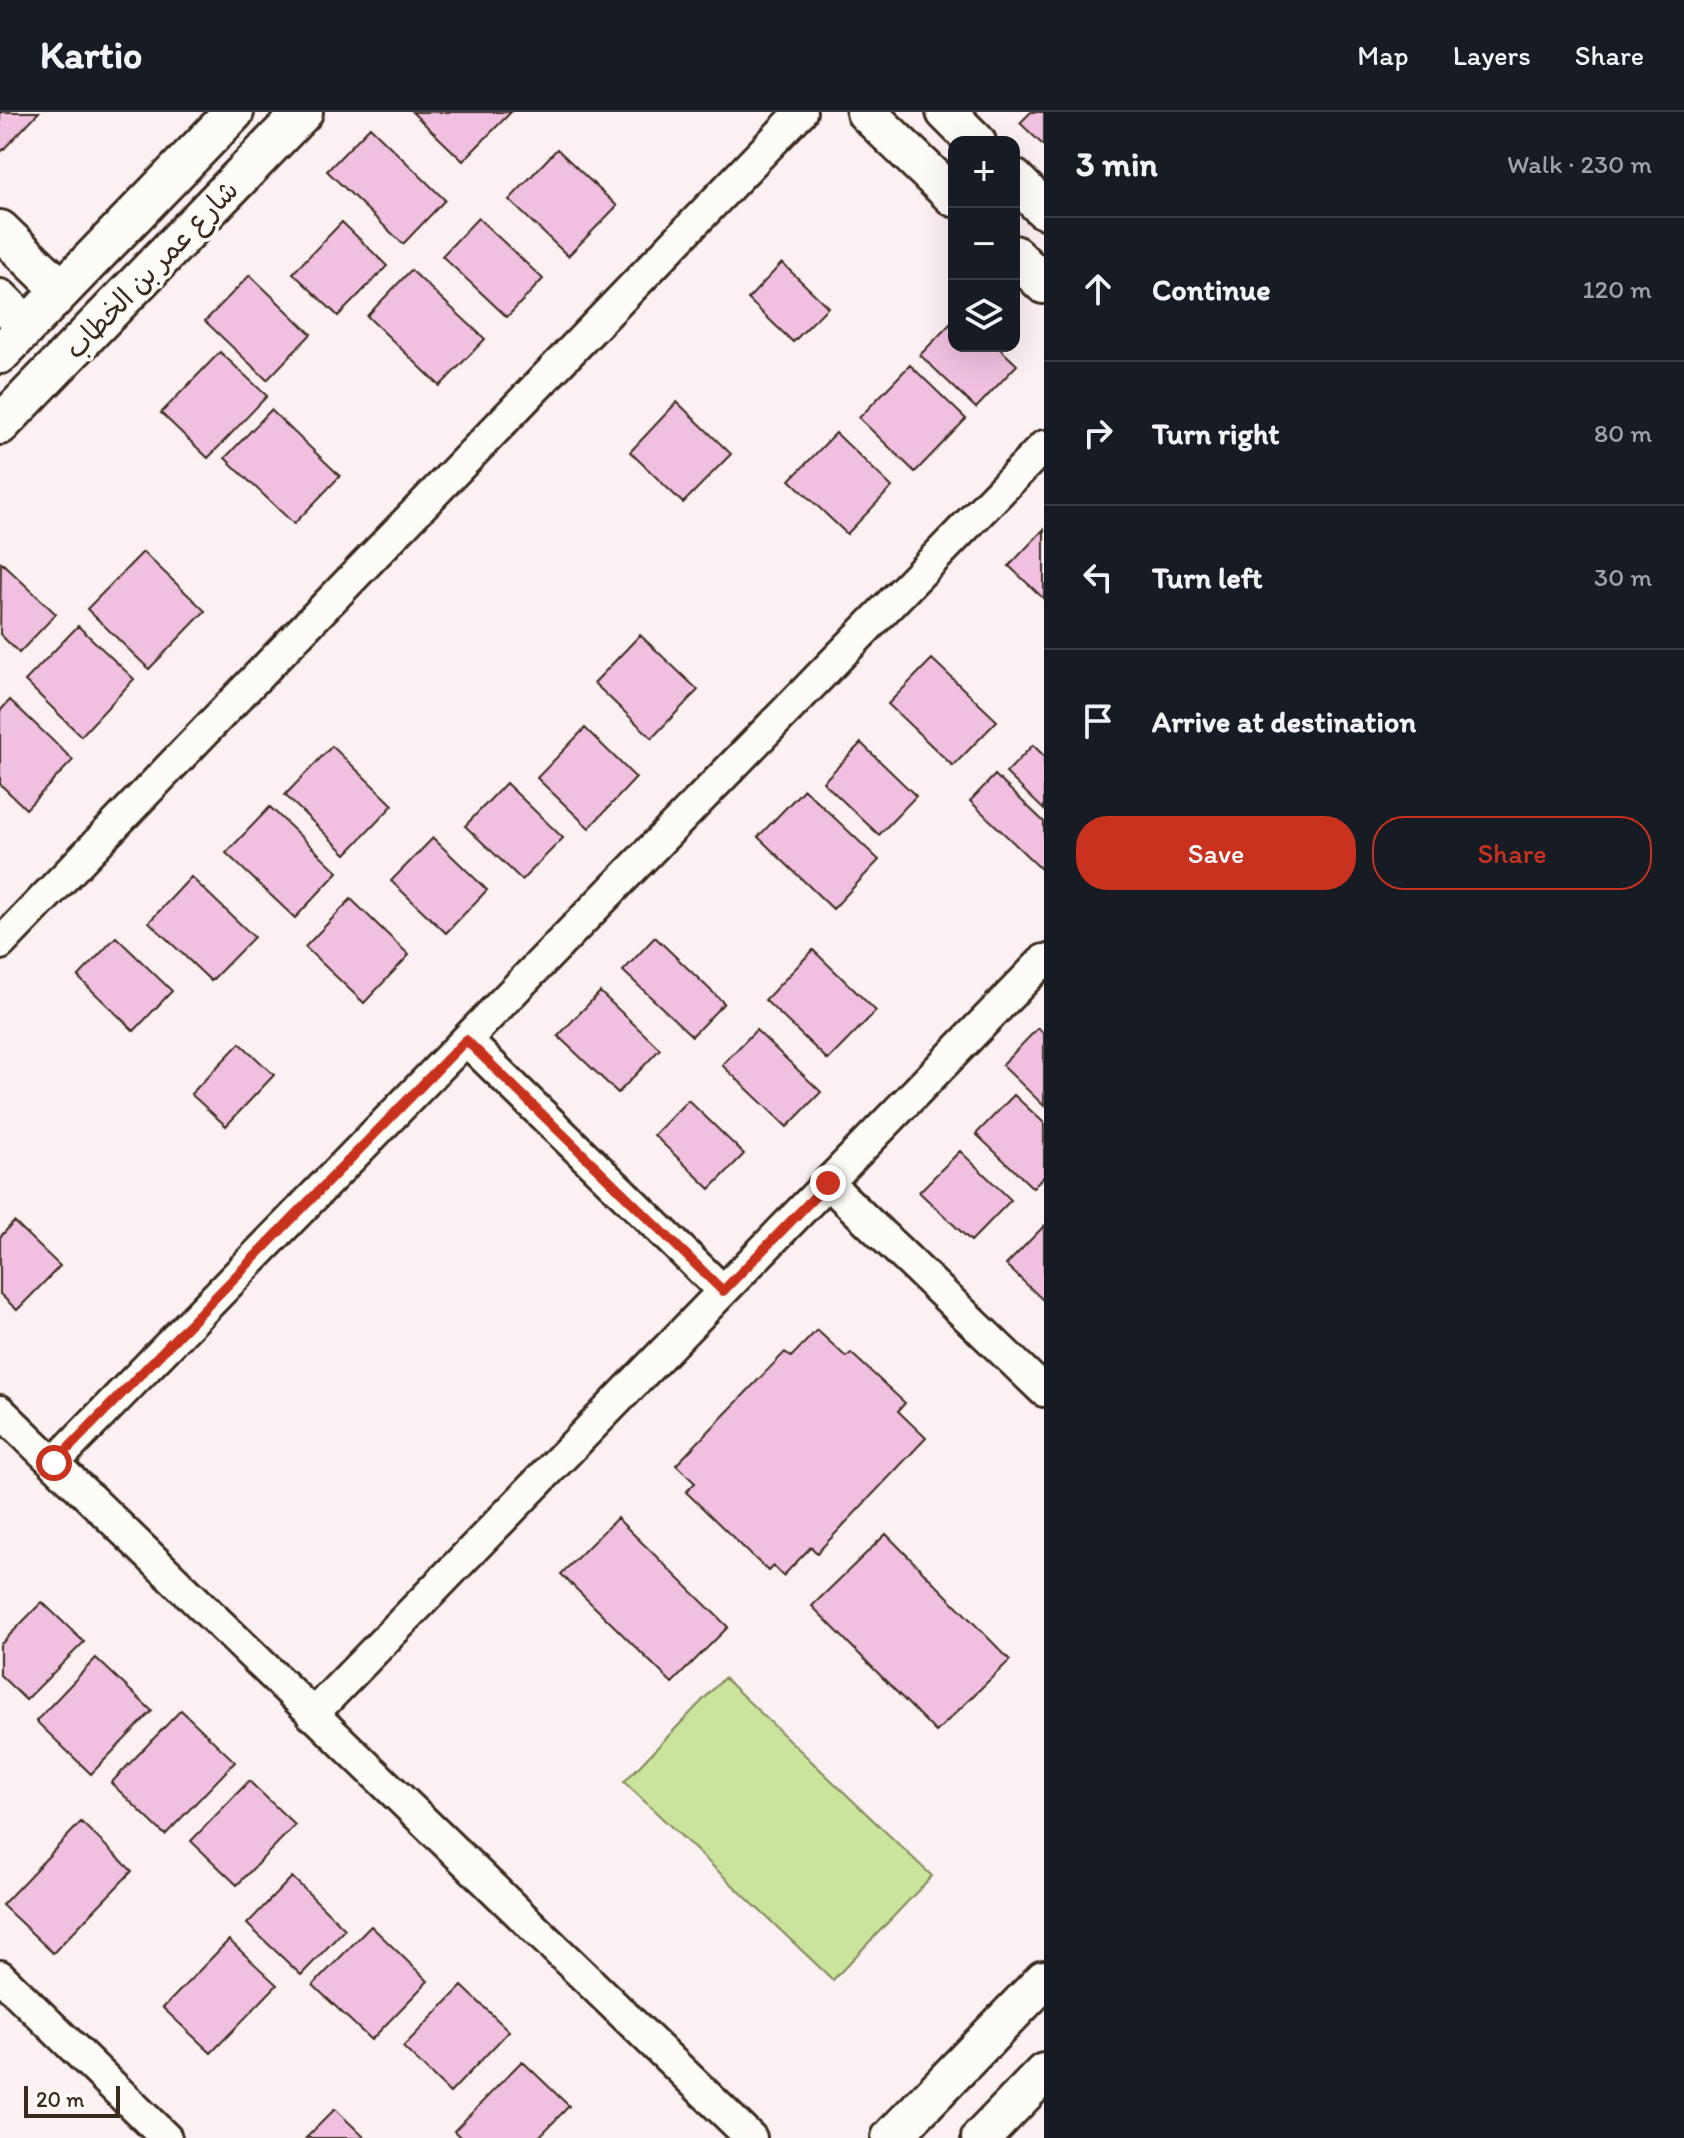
<!DOCTYPE html>
<html lang="en">
<head>
<meta charset="utf-8">
<style>
	:root { --surface:#171b24; --page:#242831; --text:#f1f3f6; --muted:#9ea1a6; --line:#363941; --accent:#c8321e }
	body { margin:0; font-family:Itim,"Playpen Sans Arabic",sans-serif; background:var(--page); color:var(--text) }
	.controls { position:absolute; right:24px; top:24px; display:grid; overflow:hidden; border-radius:16px; box-shadow:0 8px 32px #0002 }
	.controls button { width:72px; height:72px; display:grid; place-items:center; padding:0; border:0; border-bottom:2px solid var(--line); background:var(--surface); color:var(--text); font:40px sans-serif }
	.scale { position:absolute; left:24px; bottom:20px; width:96px; box-sizing:border-box; padding-left:8px; border:4px solid #3b2a1e; border-top:0; font-size:22px; line-height:28px; white-space:nowrap; color:#3b2a1e; -webkit-text-stroke:6px #fdfcf7; paint-order:stroke }
	.stop { position:absolute; width:24px; height:24px; margin:-18px; border:6px solid #c8321e; border-radius:50%; background:#fff }
	.stop.end { background:#c8321e; border-color:#fff; box-shadow:0 2px 8px #0008 }
	.list { margin:0; padding:0; list-style:none }
	h2 { display:flex; justify-content:space-between; align-items:center; height:104px; margin:0; padding:0 32px; font-size:34px }
	h2 small { font-size:26px; font-weight:400; color:var(--muted) }
	.list li { display:grid; grid-template-columns:52px 1fr auto; gap:24px; align-items:center; box-sizing:border-box; height:144px; padding:0 32px; border-top:2px solid var(--line) }
	.list b { display:block; font-size:30px; white-space:nowrap }
	.list em { font-size:26px; font-style:normal; color:var(--muted) }
	.actions { display:flex; gap:16px; padding:24px 32px }
	.actions a { flex:1; padding:18px 0; border:2px solid var(--accent); border-radius:32px; text-align:center; font-size:28px; color:var(--accent) }
	.actions .main { background:var(--accent); color:#fff }
	.icon { flex:none; width:44px; height:44px; fill:none; stroke:currentColor; stroke-width:2; stroke-linecap:round; stroke-linejoin:round }
	.map { position:relative; flex:none; width:1044px; height:2026px; overflow:hidden }
	header { display:flex; align-items:center; gap:48px; box-sizing:border-box; height:112px; padding:0 40px; background:var(--surface); border-bottom:2px solid var(--line) }
	header strong { font-size:38px }
	nav { display:flex; gap:44px; margin-inline-start:auto; font-size:28px }
	main { display:flex }
	aside { flex:1; background:var(--surface) }
	.map>svg:first-child { display:block }
	.green { fill:#cae49b; stroke:#82875c; stroke-width:2 }
	.building { fill:#f1c0e0; stroke:#3b2a1e; stroke-width:2 }
	.lines { fill:none; stroke-linecap:round; stroke-linejoin:round }
	.minor-casing { stroke:#3b2a1e; stroke-width:36 }
	.tertiary-casing { stroke:#3b2a1e; stroke-width:44 }
	.minor { stroke:#fdfcf7; stroke-width:30 }
	.tertiary { stroke:#fdfcf7; stroke-width:38 }
	.route { stroke:#c8321e; stroke-width:10 }
	.labels { text-anchor:middle; stroke-width:7; stroke-linejoin:round; paint-order:stroke }
	.street-label { font-size:28px; fill:#3b2a1e; stroke:#fdfcf7 }
</style>
</head>
<body>
<header>
<strong>Kartio</strong>
<nav><a>Map</a><a>Layers</a><a>Share</a></nav>
</header>
<main>
<div class="map">
<svg width="1044" height="2026" viewBox="0 0 1044 2026">
	<rect width="100%" height="100%" fill="#fbf0f2"/>
	<filter id="ink" filterUnits="userSpaceOnUse"><feTurbulence type="fractalNoise" baseFrequency=".0125" numOctaves="2"/><feDisplacementMap in="SourceGraphic" scale="16" xChannelSelector="R" yChannelSelector="G"/><feConvolveMatrix kernelMatrix="1 2 1 2 8 2 1 2 1" color-interpolation-filters="sRGB"/></filter>
	<g filter="url(#ink)">
		<path class="green" d="M724 1566 932 1764 833 1868 624 1670Z"/>
		<path class="building" d="M0 0H39L0 41Z
			M412 0H511L463 49Z
			M1031 0H1044V34L1020 11Z
			M370 15 445 88 403 132 327 59Z
			M557 37 617 94 568 144 509 88Z
			M478 106 543 167 507 205 442 144Z
			M342 110 387 154 338 204 293 161Z
			M782 151 828 195 793 230 748 187Z
			M411 158 485 227 440 274 367 204Z
			M250 163 311 222 267 268 205 209Z
			M954 208V234H997L1017 253 976 296 920 243Z
			M220 240 267 284 208 346 161 301Z
			M910 253 966 307 915 360 859 306Z
			M677 290 731 342 683 391 630 340Z
			M271 298 340 364 294 412 225 346Z
			M836 321 892 375 847 422 790 368Z
			M1044 417V487L1009 454Z
			M143 440 205 499 149 557 87 497Z
			M1 450 56 502 19 541 0 522Z
			M78 514 134 567 81 624 25 569Z
			M640 523 698 578 652 626 594 571Z
			M932 547 997 609 953 654 888 592Z
			M10 588 73 648 26 697 0 672V599Z
			M585 616 636 666 589 716 537 666Z
			M861 631 916 684 879 723 823 670Z
			M1033 633 1044 644V698L1006 661Z
			M332 634 393 693 346 742 285 683Z
			M995 663 1044 710V760L970 689Z
			M506 671 563 726 522 768 465 714Z
			M804 677 879 748 833 797 758 725Z
			M270 695 338 760 295 806 226 741Z
			M433 726 487 778 446 821 391 769Z
			M191 765 254 825 211 869 149 810Z
			M351 787 409 843 364 891 305 835Z
			M116 825 172 879 134 919 78 865Z
			M655 825 724 891 692 924 623 859Z
			M813 838 876 899 828 948 765 888Z
			M600 880 660 937 618 981 558 924Z
			M1038 916 1044 922V994L1002 953Z
			M756 918 821 980 787 1015 722 953Z
			M240 931 274 963 226 1014 191 982Z
			M1014 983 1044 1011V1064L1033 1076 976 1022Z
			M688 988 744 1042 710 1077 654 1023Z
			M960 1039 1011 1088 971 1129 919 1080Z
			M14 1110 60 1154 17 1198 0 1182V1125Z
			M1044 1114V1189L1006 1153Z
			M817 1218 846 1245 851 1241 905 1291 898 1299 926 1326 817 1441 811 1435 783 1464 773 1454 768 1459 686 1380 695 1371 676 1353 785 1240 791 1245Z
			M617 1406 728 1515 672 1571 561 1462Z
			M886 1422 1010 1548 936 1620 812 1494Z
			M42 1490 84 1530 26 1588 0 1563V1533Z
			M96 1546 152 1599 91 1662 36 1609Z
			M181 1598 235 1650 165 1723 111 1671Z
			M249 1669 295 1713 237 1773 191 1729Z
			M81 1710 132 1759 53 1841 2 1793Z
			M292 1765 345 1817 301 1863 247 1812Z
			M371 1814 428 1869 371 1928 313 1873Z
			M229 1828 277 1873 211 1941 163 1896Z
			M462 1874 509 1919 450 1981 403 1935Z
			M522 1949 569 1994 538 2026H461L454 2019Z
			M335 1997 365 2026H306Z"/>
		<g class="lines">
			<g class="minor-casing">
				<path id="minor" d="M0 832 801 0
					M466 928 723 1179
					M828 1071 1044 1279
					M0 1299 751 2026
					M54 1351 1044 334
					M312 1603 1044 848
					M0 1864 166 2026"/>
			</g>
			<g class="tertiary-casing">
				<path id="tertiary" d="M866 0 954 85
					M946 0 976 30
					M1014 67 1044 97
					M0 118 62 178
					M1014 143 1044 172
					M0 187 27 214
					M0 242 234 0
					M0 313 303 0
					M891 2026 1044 1868
					M981 2026 1044 1961"/>
			</g>
			<use href="#minor" class="minor"/>
			<use href="#tertiary" class="tertiary"/>
		</g>
	</g>
	<g class="lines" filter="url(#ink)">
		<path class="route" d="M54 1351 466 928 723 1179 828 1071"/>
	</g>
	<g class="labels">
		<g class="street-label">
			<text transform="translate(151 157) rotate(-46)" y="10">شارع عمر بن الخطاب</text>
		</g>
	</g>
</svg>
<div class="controls">
<button>+</button>
<button>−</button>
<button><svg class="icon" aria-label="layers" viewBox="0 0 24 24"><path d="M12 4l9 5-9 5-9-5zM3 14l9 5 9-5"/></svg></button>
</div>
<div class="scale">20 m</div>
<div class="stop" style="left:54px;top:1351px"></div>
<div class="stop end" style="left:828px;top:1071px"></div>
</div>
<aside>
<h2>3 min<small>Walk · 230 m</small></h2>
<ul class="list">
<li><svg class="icon" aria-label="ahead" viewBox="0 0 24 24"><path d="M12 20V5M6 11l6-6 6 6"/></svg><div><b>Continue</b></div><em>120 m</em></li>
<li><svg class="icon" aria-label="right" viewBox="0 0 24 24"><path d="M7 20v-9h11M14 6l5 5-5 5"/></svg><div><b>Turn right</b></div><em>80 m</em></li>
<li><svg class="icon" aria-label="left" viewBox="0 0 24 24"><path d="M17 20v-9H6M10 6l-5 5 5 5"/></svg><div><b>Turn left</b></div><em>30 m</em></li>
<li><svg class="icon" aria-label="arrive" viewBox="0 0 24 24"><path d="M6 21V4h12l-3 4 3 4H6"/></svg><div><b>Arrive at destination</b></div></li>
</ul>
<div class="actions"><a class="main">Save</a><a>Share</a></div>
</aside>
</main>
</body>
</html>
